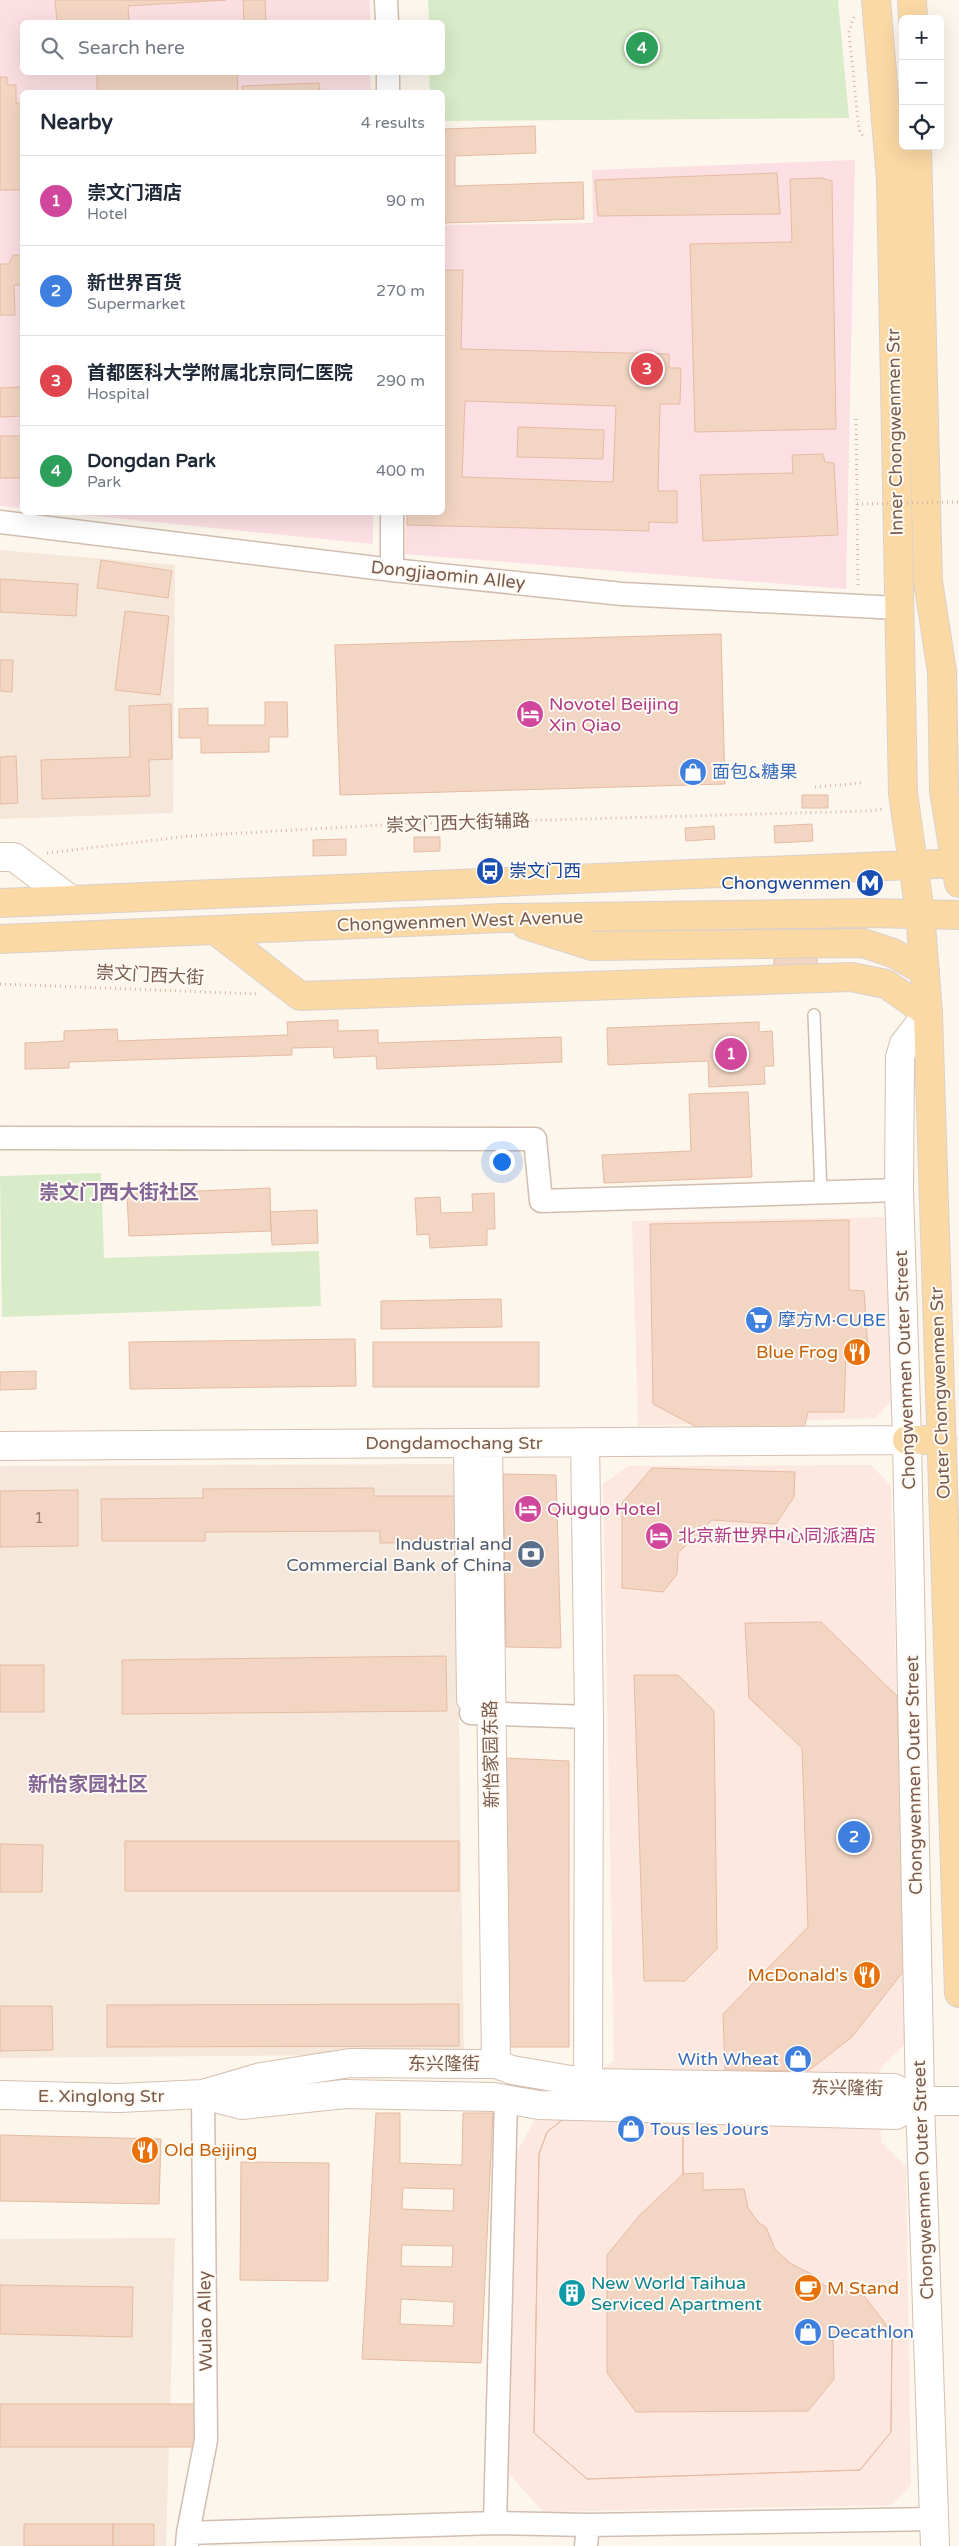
<!DOCTYPE html>
<html lang="en">
<head>
<meta charset="utf-8">
<style>
	:root { --surface:#fff; --page:#f6f6f7; --text:#1f2937; --muted:#747a83; --line:#e0e1e3; --accent:#0b8043 }
	body { margin:0; font-family:"Varela Round","Noto Sans SC",sans-serif; background:var(--page); color:var(--text) }
	.controls { position:absolute; right:15px; top:15px; display:grid; overflow:hidden; border-radius:8px; box-shadow:0 5px 20px #0002 }
	.controls button { width:45px; height:45px; display:grid; place-items:center; padding:0; border:0; border-bottom:1px solid var(--line); background:var(--surface); color:var(--text); font:25px sans-serif }
	.you { position:absolute; left:501px; top:1161px; width:18px; height:18px; margin:-12px; border:4px solid #fff; border-radius:50%; background:#1a73e8; box-shadow:0 0 0 8px #1a73e833 }
	.badge { display:grid; place-items:center; width:32px; height:32px; border-radius:50%; background:var(--accent); color:#fff; font-size:16px; font-weight:700 }
	.pin { position:absolute; translate:-50% -50%; border:2px solid #fff; box-shadow:0 1px 5px #0006 }
	.list { margin:0; padding:0; list-style:none }
	h2 { display:flex; justify-content:space-between; align-items:center; height:65px; margin:0; padding:0 20px; font-size:21px }
	h2 small { font-size:16px; font-weight:400; color:var(--muted) }
	.list li { display:grid; grid-template-columns:32px 1fr auto; gap:15px; align-items:center; box-sizing:border-box; height:90px; padding:0 20px; border-top:1px solid var(--line) }
	.list b { display:block; font-size:19px; white-space:nowrap }
	.list p { margin:0; font-size:16px; white-space:nowrap; color:var(--muted) }
	.list em { font-size:16px; font-style:normal; color:var(--muted) }
	.icon { flex:none; width:28px; height:28px; fill:none; stroke:currentColor; stroke-width:2; stroke-linecap:round; stroke-linejoin:round }
	.map { position:relative; flex:none; width:959px; height:2546px; overflow:hidden }
	.search { position:absolute; background:var(--surface); box-shadow:0 5px 20px #0002; left:20px; top:20px; width:425px; height:55px; display:flex; align-items:center; gap:12px; box-sizing:border-box; padding:0 18px; border-radius:8px; color:var(--muted); font-size:19px }
	.panel { position:absolute; background:var(--surface); box-shadow:0 5px 20px #0002; left:20px; top:90px; width:425px; height:425px; border-radius:8px }
	.map>svg:first-child { display:block }
	.residential { fill:#f5e8da }
	.commercial { fill:#fde8e0 }
	.medical { fill:#fbdfe3 }
	.green { fill:#d8ecc9 }
	.building { fill:#f3d5c3; stroke:#e6bba3; fill-rule:evenodd }
	.lines { fill:none; stroke-linecap:round; stroke-linejoin:round }
	.lane-casing { stroke:#d1beb0; stroke-width:14 }
	.street-casing { stroke:#d1beb0; stroke-width:25 }
	.secondary-casing { stroke:#d6c0b0; stroke-width:30 }
	.primary-casing { stroke:#dad1cd; stroke-width:30 }
	.path { stroke:#d9b8a5; stroke-width:3; stroke-dasharray:1 4; stroke-linecap:butt }
	.lane { stroke:#fff; stroke-width:11 }
	.street { stroke:#fff; stroke-width:22 }
	.secondary { stroke:#fff; stroke-width:28 }
	.primary { stroke:#fbd9a5; stroke-width:28 }
	.path-bridge { stroke:#d9b8a5; stroke-width:3; stroke-dasharray:1 4; stroke-linecap:butt }
	.labels { text-anchor:middle; stroke-width:4; stroke-linejoin:round; paint-order:stroke }
	.number-label { font-size:15px; fill:#987a6a }
	.street-label { font-size:18px; fill:#7a5c4d; stroke:#fffaf3 }
	.hotel-label { font-size:18px; fill:#b23c85; stroke:#fffaf3; text-anchor:start }
	.shop-label { font-size:18px; fill:#366cbe; stroke:#fffaf3; text-anchor:start }
	.transit-label { font-size:18px; fill:#164399; stroke:#fffaf3; text-anchor:start }
	.food-label { font-size:18px; fill:#c56008; stroke:#fffaf3; text-anchor:end }
	.service-label { font-size:18px; fill:#4e5e75; stroke:#fffaf3; text-anchor:end }
	.culture-label { font-size:18px; fill:#0d838f; stroke:#fffaf3; text-anchor:start }
	.quarter-label { font-size:20px; font-weight:bold; fill:#846695; stroke:#fffaf3 }
</style>
</head>
<body>
<div class="map">
<svg width="959" height="2546" viewBox="0 0 959 2546">
	<rect width="100%" height="100%" fill="#fdf6ec"/>
	<path class="residential" d="M0 550 175 565 173 813 0 819Z
		M455 1464 464 2054 0 2058V1466Z
		M175 2238 166 2546H0V2239Z"/>
	<path class="commercial" d="M884 1217 894 1399 875 1418 638 1426 632 1221Z
		M871 1465 891 1486 906 2043 879 2070 881 2142 906 2167 911 2485 891 2505 543 2512 506 2470 514 2157 534 2121 614 2061 603 1484 628 1466Z"/>
	<path class="medical" d="M0 0H370V22H22V72L370 73 371 92H22V508L0 506Z
		M855 160 846 589 405 554 406 513 442 512 443 225 593 223 592 170Z
		M65 513H373V544Z"/>
	<path class="green" d="M428 0H838L849 118 443 121 442 92H430L429 73 442 72V22H429Z
		M101 1173 104 1258 319 1251 321 1306 2 1317 0 1176Z"/>
	<path class="building" d="M55 0H226L128 6 129 22H57Z
		M243 0H265L266 22H244Z
		M97 72H237L238 92H97Z
		M0 77H7V85H16V103H22V190H0Z
		M319 83 320 92H242V86Z
		M535 126 536 153 455 156V186L583 182 584 219 442 223V129Z
		M777 173 780 214 598 216 595 180Z
		M821 178 832 181 836 429 695 432 690 244 792 242 790 179Z
		M13 255H22V285H14L15 315H0V264H9Z
		M442 270H463L461 349 669 354V368H681L680 404H660L658 491H677V523L649 522V531L407 525V512H442ZM465 401 616 406 613 482 462 477Z
		M22 387V416L0 417V388Z
		M518 427 604 430 603 459 517 457Z
		M0 436H22V478H0Z
		M823 454 825 462 834 463 838 535 703 541 700 475 793 473 792 455Z
		M101 560 172 571 168 598 97 588Z
		M0 579 78 584 76 616 0 612Z
		M125 611 169 616 160 695 115 690Z
		M721 634 725 784 340 795 335 645Z
		M0 660H13L12 692 0 691Z
		M265 702H287L288 737H269V752L201 753V738H179V709L208 708V725H265Z
		M171 704 172 759 149 760 150 796 42 799 41 760 130 757 129 706Z
		M16 756 18 803 0 804V757Z
		M802 795H828V808H802Z
		M812 824 813 841 775 843 774 826Z
		M714 826 715 839 686 841 685 828Z
		M414 837H440V851L414 852Z
		M346 839V855L313 856V840Z
		M774 951H817V971H774Z
		M338 1020V1031L378 1030V1043L561 1037 562 1062 377 1069 376 1056 334 1058 333 1047 292 1048V1055L69 1062V1068L25 1069V1043L64 1041V1031L117 1029 118 1041 288 1035 287 1022Z
		M759 1022V1032L772 1031 774 1066H764L765 1084 709 1087 708 1061 608 1065 607 1028Z
		M748 1092 752 1177 604 1183 602 1155 691 1151 689 1094Z
		M270 1188 271 1231 129 1236 127 1194Z
		M494 1193 495 1229H487V1245L430 1248 429 1234 417 1235 415 1198 440 1197 441 1213 473 1212 472 1194Z
		M317 1210 318 1243 272 1245 270 1212Z
		M849 1220V1290L864 1291 868 1349 846 1354 844 1412H808L804 1429 704 1431 653 1404 650 1224Z
		M501 1299 502 1327 381 1329V1301Z
		M355 1339 356 1386 130 1389 129 1342Z
		M373 1342H539V1387H373Z
		M36 1371V1389L0 1390V1372Z
		M652 1468 795 1472 794 1497 776 1524 712 1520 678 1553 677 1574 663 1592 622 1588V1503Z
		M503 1474 556 1475 561 1648 506 1647Z
		M374 1488V1496H463V1542L380 1543V1531L205 1532V1541H102L101 1499 203 1498V1489Z
		M78 1490V1546L0 1547V1491Z
		M821 1622 897 1696 906 1968 852 2037 808 2071 725 2070 723 2014 808 1927 802 1748 749 1698 745 1623Z
		M446 1656 447 1711 122 1714V1660Z
		M0 1665H44V1712H0Z
		M634 1675H678L714 1711 717 1949 685 1981H644Z
		M505 1758 569 1761V2047H505Z
		M125 1841H459V1891H125Z
		M0 1844 43 1845 42 1892H0Z
		M459 2004V2046L107 2047V2005Z
		M0 2006H52L53 2050 0 2051Z
		M376 2113H400V2163L462 2165 463 2113H493L481 2363 362 2359ZM403 2188 454 2189 453 2211 402 2209ZM402 2245 453 2246 452 2267 401 2266ZM401 2299 454 2302 453 2326 400 2324Z
		M683 2116V2174L640 2215 607 2255V2373L636 2412 808 2411 834 2379 833 2334 892 2332 891 2432 860 2470 587 2479 534 2433 539 2154 547 2132 565 2118Z
		M683 2116V2174L703 2173V2190L744 2189 748 2208 759 2223 766 2227 775 2249 790 2263 813 2275 825 2286 864 2296 892 2332 891 2432 860 2470 587 2479 534 2433 539 2154 547 2132 565 2118Z
		M0 2135 161 2139 159 2204 0 2201Z
		M241 2162 329 2163 328 2281 240 2280Z
		M0 2285 133 2287 132 2337 0 2334Z
		M0 2404H201V2447H0Z
		M24 2524H113V2546H24Z
		M113 2524H154V2546H113Z"/>
	<g class="lines">
		<g class="lane-casing">
			<path id="lane" d="M814 1015 821 1192"/>
		</g>
		<g class="street-casing">
			<path id="street" d="M386 0 387 22
				M388 72V92
				M392 512V570
				M0 522 392 570 622 594 898 608
				M0 1138 535 1139 541 1201 899 1190
				M471 1713 589 1717
				M495 2523 506 2099
				M188 2533 495 2523 588 2525 934 2519
				M187 2546 188 2533 206 2440 203 2094
				M586 2546 588 2525"/>
		</g>
		<g class="secondary-casing">
			<path id="secondary" d="M0 857H14L71 900
				M928 1013 904 1044 900 1057 899 1190 907 1440 920 2101 935 2546
				M585 1442 589 1717 588 2083
				M468 1443 471 1699
				M488 1443 496 2064
				M0 1446 907 1440
				M0 2095 119 2098 203 2094 261 2077 350 2063 477 2064H496L512 2070 588 2083 894 2088 920 2101H959
				M203 2095 242 2105 345 2094 493 2097 539 2105 896 2115 920 2101"/>
		</g>
		<g class="primary-casing">
			<path id="primary" d="M876 0 891 180 903 793 920 913 928 1013 959 1993
				M912 0 913 19
				M917 146 928 581 942 672 944 791 959 883
				M0 903 959 863
				M526 925 592 946 863 943 893 953 925 971
				M215 930 300 996 851 977 886 984 928 1013
				M0 939 503 918 871 913 959 915
				M907 1440H942"/>
		</g>
		<path class="path" d="M854 17 849 32 859 130 864 138
			M856 419 858 586
			M815 787 861 783
			M47 853 190 836 399 824 868 811 884 809
			M0 984 259 994"/>
		<use href="#lane" class="lane"/>
		<use href="#street" class="street"/>
		<use href="#secondary" class="secondary"/>
		<use href="#primary" class="primary"/>
		<path class="path-bridge" d="M857 504 959 502"/>
	</g>
	<defs>
		<g id="hotel-disc" transform="scale(1.4375)"><circle r="9.5" fill="#d1479c" stroke="#fffaf3"/><path d="M-6-4.5h1.5V1H6V5H4.5V3h-9V5H-6ZM-4 0a1.8 1.8 0 1 1 3.6 0ZM.5 0V-2.5h3Q6-2.5 6 0Z" fill="#fff"/></g>
		<g id="shop-disc" transform="scale(1.4375)"><circle r="9.5" fill="#3f7fe0" stroke="#fffaf3"/><path d="M-5-2.5h2.3a2.7 3.5 0 0 1 5.4 0H5L5.5 6h-11ZM-1.5-2.5h3a1.5 2.3 0 0 0-3 0Z" fill="#fff"/></g>
		<g id="bus-disc" transform="scale(1.4375)"><circle r="9.5" fill="#1a4fb4" stroke="#fffaf3"/><path d="M-5-6H5V4H4V6H2V4H-2V6H-4V4H-5ZM-3.5-4V0h7V-4ZM-3.5 1.2v1.5H-2V1.2ZM2 1.2v1.5H3.5V1.2Z" fill="#fff"/></g>
		<g id="metro-disc" transform="scale(1.4375)"><circle r="9.5" fill="#1a4fb4" stroke="#fffaf3"/><path d="M-5.5 5V-5H-3L0 0L3-5H5.5V5H3V-.5L0 4L-3-.5V5Z" fill="#fff"/></g>
		<g id="supermarket-disc" transform="scale(1.4375)"><circle r="9.5" fill="#3f7fe0" stroke="#fffaf3"/><path d="M-6-5.5h2.5l.6 2H6L4.5 2H-2.5L-4.4-4H-6ZM-1.5 3.2a1.3 1.3 0 1 0 .1 0ZM3 3.2a1.3 1.3 0 1 0 .1 0Z" fill="#fff"/></g>
		<g id="restaurant-disc" transform="scale(1.4375)"><circle r="9.5" fill="#e8710a" stroke="#fffaf3"/><path d="M-5-6h1v4h1v-4h1v4h1v-4h1v5L-1.5 .5V6h-2V.5L-5-1ZM5-6V6H3V1.5H1.5Q1.5-4 5-6Z" fill="#fff"/></g>
		<g id="bank-disc" transform="scale(1.4375)"><circle r="9.5" fill="#5c6f8a" stroke="#fffaf3"/><path d="M-6-4H6V4H-6ZM0-2.3a2.3 2.3 0 1 0 0 4.6a2.3 2.3 0 1 0 0-4.6Z" fill="#fff"/></g>
		<g id="cafe-disc" transform="scale(1.4375)"><circle r="9.5" fill="#e8710a" stroke="#fffaf3"/><path d="M-5.5-4.5H6V0H3Q3 3.5 0 3.5H-2.5Q-5.5 3.5-5.5 0ZM3-3.2v2h1.7v-2ZM-6 4.5H4V6H-6Z" fill="#fff"/></g>
		<g id="building-disc" transform="scale(1.4375)"><circle r="9.5" fill="#0f9aa8" stroke="#fffaf3"/><path d="M-4-6H4V6H1V3H-1V6H-4ZM-2.5-4.3h1.7v1.8h-1.7ZM.8-4.3h1.7v1.8H.8ZM-2.5-1h1.7V.8h-1.7ZM.8-1h1.7V.8H.8Z" fill="#fff"/></g>
	</defs>
	<g fill-rule="evenodd">
		<use href="#hotel-disc" x="530" y="714"/>
		<use href="#shop-disc" x="693" y="772"/>
		<use href="#bus-disc" x="490" y="871"/>
		<use href="#metro-disc" x="870" y="883"/>
		<use href="#supermarket-disc" x="759" y="1320"/>
		<use href="#restaurant-disc" x="857" y="1352"/>
		<use href="#hotel-disc" x="528" y="1509"/>
		<use href="#hotel-disc" x="659" y="1536"/>
		<use href="#bank-disc" x="531" y="1554"/>
		<use href="#restaurant-disc" x="867" y="1975"/>
		<use href="#shop-disc" x="798" y="2059"/>
		<use href="#shop-disc" x="631" y="2129"/>
		<use href="#restaurant-disc" x="145" y="2150"/>
		<use href="#cafe-disc" x="808" y="2288"/>
		<use href="#building-disc" x="572" y="2293"/>
		<use href="#shop-disc" x="808" y="2332"/>
	</g>
	<g class="labels">
		<g class="number-label">
			<text x="39" y="1523">1</text>
		</g>
		<g class="street-label">
			<text transform="translate(895 432) rotate(-91)" y="6">Inner Chongwenmen Str</text>
			<text transform="translate(448 575) rotate(6)" y="6">Dongjiaomin Alley</text>
			<text transform="translate(458 823) rotate(-2)" y="6">崇文门西大街辅路</text>
			<text transform="translate(460 921) rotate(-2)" y="6">Chongwenmen West Avenue</text>
			<text transform="translate(150 975) rotate(3)" y="6">崇文门西大街</text>
			<text transform="translate(905 1370) rotate(-92)" y="6">Chongwenmen Outer Street</text>
			<text transform="translate(940 1393) rotate(-92)" y="6">Outer Chongwenmen Str</text>
			<text x="454" y="1449">Dongdamochang Str</text>
			<text transform="translate(491 1754) rotate(-91)" y="6">新怡家园东路</text>
			<text transform="translate(914 1775) rotate(-91)" y="6">Chongwenmen Outer Street</text>
			<text x="444" y="2070">东兴隆街</text>
			<text transform="translate(847 2088) rotate(1)" y="6">东兴隆街</text>
			<text x="101" y="2102">E. Xinglong Str</text>
			<text transform="translate(923 2180) rotate(-92)" y="6">Chongwenmen Outer Street</text>
			<text transform="translate(205 2321) rotate(-91)" y="6">Wulao Alley</text>
		</g>
		<g class="hotel-label">
			<text x="549" y="710">Novotel Beijing<tspan x="549" dy="21">Xin Qiao</tspan></text>
			<text x="547" y="1515">Qiuguo Hotel</text>
			<text x="678" y="1542">北京新世界中心同派酒店</text>
		</g>
		<g class="shop-label">
			<text x="712" y="778">面包&amp;糖果</text>
			<text x="778" y="1326">摩方M·CUBE</text>
			<text x="779" y="2065" text-anchor="end">With Wheat</text>
			<text x="650" y="2135">Tous les Jours</text>
			<text x="827" y="2338">Decathlon</text>
		</g>
		<g class="transit-label">
			<text x="509" y="877">崇文门西</text>
			<text x="851" y="889" text-anchor="end">Chongwenmen</text>
		</g>
		<g class="food-label">
			<text x="838" y="1358">Blue Frog</text>
			<text x="848" y="1981">McDonald's</text>
			<text x="164" y="2156" text-anchor="start">Old Beijing</text>
			<text x="827" y="2294" text-anchor="start">M Stand</text>
		</g>
		<g class="service-label">
			<text x="512" y="1550">Industrial and<tspan x="512" dy="21">Commercial Bank of China</tspan></text>
		</g>
		<g class="culture-label">
			<text x="591" y="2289">New World Taihua<tspan x="591" dy="21">Serviced Apartment</tspan></text>
		</g>
		<g class="quarter-label">
			<text x="119" y="1199">崇文门西大街社区</text>
			<text x="88" y="1791">新怡家园社区</text>
		</g>
	</g>
</svg>
<div class="controls">
<button>+</button>
<button>−</button>
<button><svg class="icon" aria-label="locate" viewBox="0 0 24 24"><circle cx="12" cy="12" r="6"/><path d="M12 2v4M12 18v4M2 12h4M18 12h4"/></svg></button>
</div>
<div class="you"></div>
<div class="pin badge" style="left:731px;top:1054px;background:#d1479c">1</div>
<div class="pin badge" style="left:854px;top:1837px;background:#3f7fe0">2</div>
<div class="pin badge" style="left:647px;top:369px;background:#e0444e">3</div>
<div class="pin badge" style="left:642px;top:48px;background:#2e9e5b">4</div>
<div class="search"><svg class="icon" aria-label="search" viewBox="0 0 24 24"><circle cx="10" cy="10" r="6"/><path d="M15 15l6 6"/></svg>Search here</div>
<section class="panel">
<h2>Nearby<small>4 results</small></h2>
<ul class="list">
<li><span class="badge" style="background:#d1479c">1</span><div><b>崇文门酒店</b><p>Hotel</p></div><em>90 m</em></li>
<li><span class="badge" style="background:#3f7fe0">2</span><div><b>新世界百货</b><p>Supermarket</p></div><em>270 m</em></li>
<li><span class="badge" style="background:#e0444e">3</span><div><b>首都医科大学附属北京同仁医院</b><p>Hospital</p></div><em>290 m</em></li>
<li><span class="badge" style="background:#2e9e5b">4</span><div><b>Dongdan Park</b><p>Park</p></div><em>400 m</em></li>
</ul>
</section>
</div>
</body>
</html>
